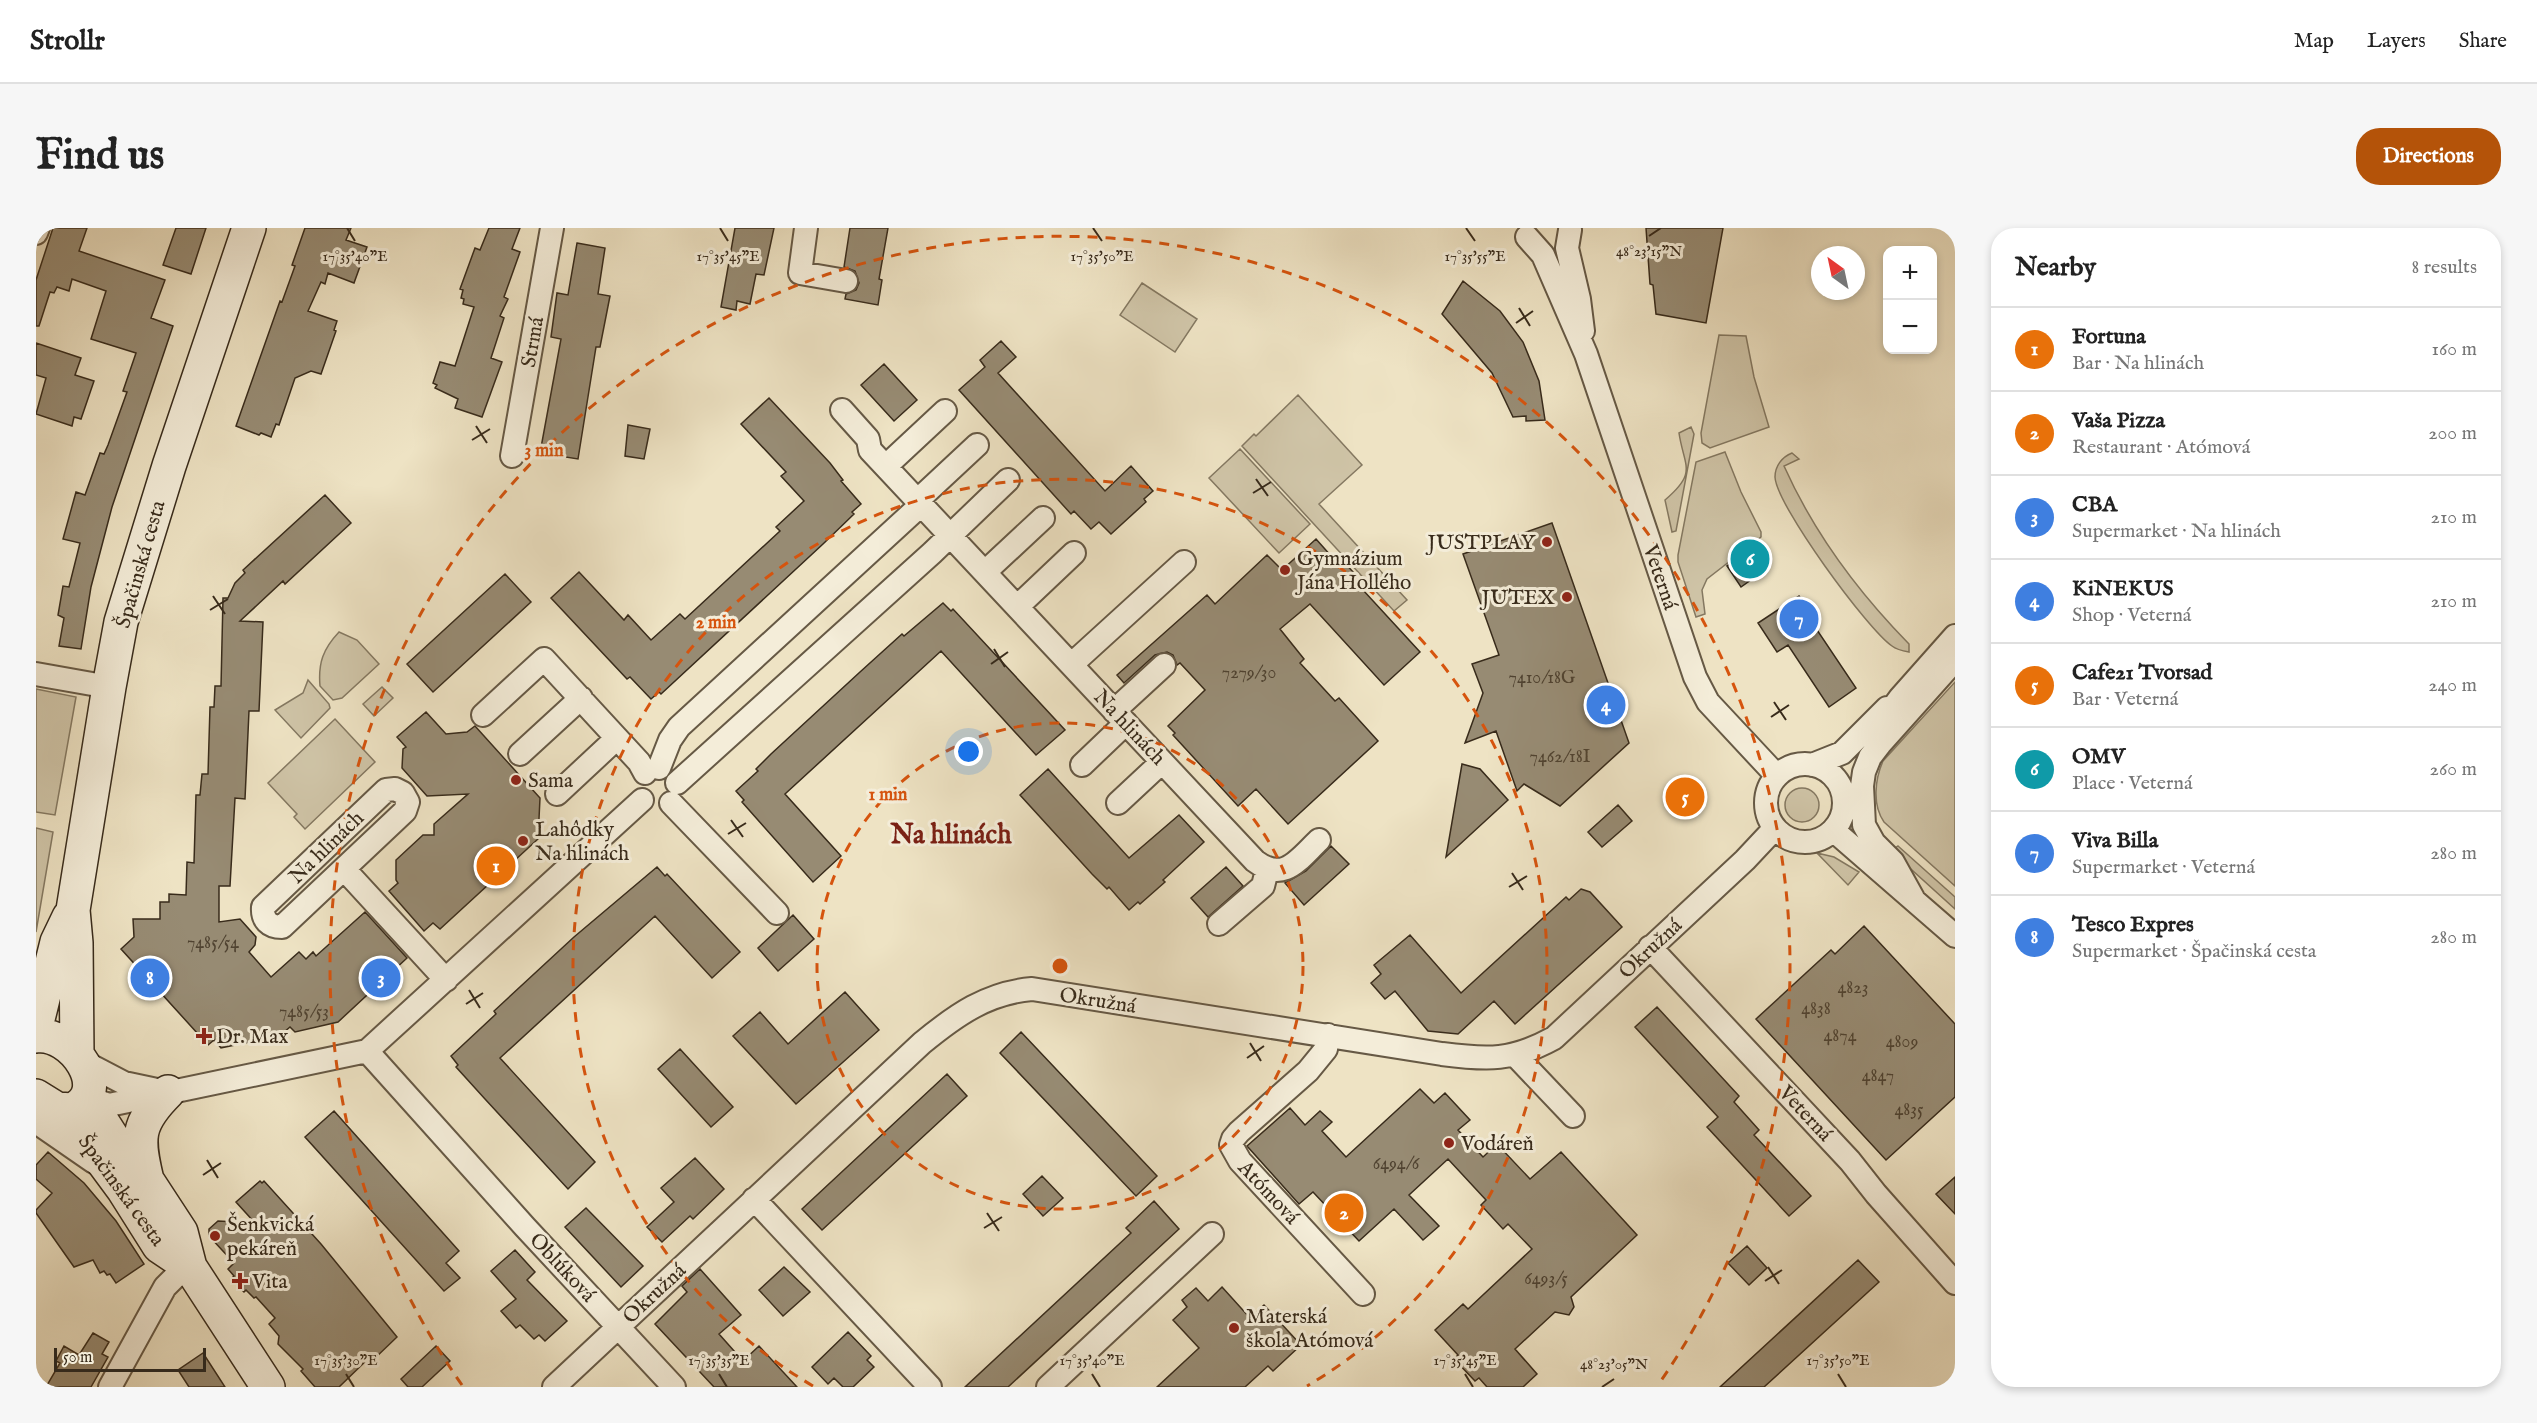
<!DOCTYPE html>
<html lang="en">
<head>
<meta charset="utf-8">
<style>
	:root { --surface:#fff; --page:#f6f6f6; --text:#222; --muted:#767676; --line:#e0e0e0; --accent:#b45309 }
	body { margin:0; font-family:"IM FELL English",serif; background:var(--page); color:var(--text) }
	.controls { position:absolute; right:18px; top:18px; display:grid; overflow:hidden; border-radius:12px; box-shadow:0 3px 9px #0003 }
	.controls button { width:54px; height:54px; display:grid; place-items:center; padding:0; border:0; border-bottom:2px solid var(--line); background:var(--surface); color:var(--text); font:30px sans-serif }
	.compass { position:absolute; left:1775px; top:18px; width:54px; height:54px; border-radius:50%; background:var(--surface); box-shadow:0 3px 9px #0003; rotate:327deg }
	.scale { position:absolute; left:18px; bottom:15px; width:152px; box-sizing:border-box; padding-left:6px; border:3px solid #382b1b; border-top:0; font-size:16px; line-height:21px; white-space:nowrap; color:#382b1b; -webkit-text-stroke:4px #f4edd9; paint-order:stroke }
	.you { position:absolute; left:933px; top:524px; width:21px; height:21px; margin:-15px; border:4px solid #fff; border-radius:50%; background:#1a73e8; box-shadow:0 0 0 9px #1a73e833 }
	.badge { display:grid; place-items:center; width:39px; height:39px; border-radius:50%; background:var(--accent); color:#fff; font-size:20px; font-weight:700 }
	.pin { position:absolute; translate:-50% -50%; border:3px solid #fff; box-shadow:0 2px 6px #0006 }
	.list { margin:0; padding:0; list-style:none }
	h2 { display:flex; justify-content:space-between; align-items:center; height:78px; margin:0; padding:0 24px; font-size:26px }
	h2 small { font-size:20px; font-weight:400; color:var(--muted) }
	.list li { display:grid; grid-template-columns:39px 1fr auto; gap:18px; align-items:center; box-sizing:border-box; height:84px; padding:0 24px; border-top:2px solid var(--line) }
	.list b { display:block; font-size:22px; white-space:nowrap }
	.list p { margin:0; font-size:20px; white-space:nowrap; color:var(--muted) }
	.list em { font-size:20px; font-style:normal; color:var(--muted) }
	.map { position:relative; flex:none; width:1919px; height:1159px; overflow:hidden; border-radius:24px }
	header { display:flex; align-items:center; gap:36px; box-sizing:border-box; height:84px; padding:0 30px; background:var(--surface); border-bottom:2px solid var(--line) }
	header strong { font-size:28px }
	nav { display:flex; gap:33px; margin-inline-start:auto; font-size:21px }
	.intro { display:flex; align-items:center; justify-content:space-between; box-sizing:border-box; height:144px; padding:0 36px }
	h1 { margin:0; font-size:42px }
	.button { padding:15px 27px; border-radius:24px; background:var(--accent); color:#fff; font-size:21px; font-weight:700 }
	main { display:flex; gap:36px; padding:0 36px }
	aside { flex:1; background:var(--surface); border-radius:24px; box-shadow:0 3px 9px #0003 }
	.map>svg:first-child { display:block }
	.green { fill:#cfc4a7; stroke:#847861; stroke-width:1.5 }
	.building { fill:#978b73; stroke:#382b1b; stroke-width:1.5 }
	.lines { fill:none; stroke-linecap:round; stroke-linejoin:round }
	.street-casing { stroke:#665945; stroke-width:26 }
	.secondary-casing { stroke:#382b1b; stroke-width:36 }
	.street { stroke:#f4edd9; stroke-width:22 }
	.secondary { stroke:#f4edd9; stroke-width:33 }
	.ticks { fill:none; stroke:#382b1b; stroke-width:2 }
	.ring { fill:none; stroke:#d6540e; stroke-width:3; stroke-dasharray:10 8 }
	.poi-dot { fill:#8f2418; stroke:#f4edd9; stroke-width:2 }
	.labels { text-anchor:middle; stroke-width:6; stroke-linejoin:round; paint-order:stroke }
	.number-label { font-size:18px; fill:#504331 }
	.street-label { font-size:21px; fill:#382b1b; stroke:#f4edd9 }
	.poi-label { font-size:21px; fill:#382b1b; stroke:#f4edd9; text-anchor:start }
	.district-label { font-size:27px; font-weight:bold; fill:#7a1f14; stroke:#f4edd9 }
	.ticks-label { font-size:15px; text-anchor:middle; fill:#382b1b; stroke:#f4edd9; stroke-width:6; stroke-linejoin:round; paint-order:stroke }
	.centre { fill:#d6540e; stroke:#f4edd9; stroke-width:3 }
	.ring-label { font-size:18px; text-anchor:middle; font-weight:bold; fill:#d6540e; stroke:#f4edd9; stroke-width:6; stroke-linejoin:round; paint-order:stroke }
</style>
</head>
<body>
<header>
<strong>Strollr</strong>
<nav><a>Map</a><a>Layers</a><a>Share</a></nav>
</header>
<div class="intro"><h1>Find us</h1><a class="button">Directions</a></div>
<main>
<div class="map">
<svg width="1919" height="1159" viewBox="0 0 1919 1159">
	<rect width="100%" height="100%" fill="#eee3c4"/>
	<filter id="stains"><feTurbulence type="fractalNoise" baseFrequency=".00333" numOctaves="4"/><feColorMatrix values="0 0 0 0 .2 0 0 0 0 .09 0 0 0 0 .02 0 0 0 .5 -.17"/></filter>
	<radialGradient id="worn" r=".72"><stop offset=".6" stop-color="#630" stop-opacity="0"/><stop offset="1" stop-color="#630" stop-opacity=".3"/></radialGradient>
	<path class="green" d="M1106 55 1161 91 1139 124 1084 87Z
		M1683 107 1710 108 1718 149 1733 199 1674 220 1666 215 1665 205Z
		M1262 167 1326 237 1283 276 1371 372 1358 383 1206 218 1218 206 1220 208Z
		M1655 199 1658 206 1640 303 1636 304 1629 272C1662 244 1648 239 1643 205Z
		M1204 221 1274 296 1243 325 1173 250Z
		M1689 224 1705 264 1725 304V309L1671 351 1666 362 1669 386 1660 389 1642 334V327L1660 234Z
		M1756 225 1763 231 1748 238C1778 305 1822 364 1873 416V424C1867 423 1861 422 1856 418 1832 402 1740 277 1739 249 1739 238 1746 229 1756 225Z
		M303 404 321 412 343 436 306 470 297 472 284 458C282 435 287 421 303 404Z
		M272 452 293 476 294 480 265 510 239 482 267 465Z
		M1919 454V658L1848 594C1836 577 1839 551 1847 533Z
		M346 459 357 470 338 488 327 476Z
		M0 461 40 469 19 587 0 584Z
		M299 491 339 534 269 601 258 589 261 586 232 555Z
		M1749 577a17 17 0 1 1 34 0a17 17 0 1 1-34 0Z
		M0 600 17 604 0 704Z
		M1862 618 1919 669V681L1855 623Z
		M1781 625 1798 629 1823 644 1812 657Z"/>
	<path class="building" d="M17 0H51L43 23 129 52 115 90 137 98 76 279 55 359 45 421 23 418 28 390 22 387 27 358 33 359 44 315 27 311 40 264 49 267 64 225 68 226 72 217 91 164 87 163 100 125 55 111 70 63 36 51 33 63 21 59 18 65 14 64 3 98H0V52Z
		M140 0H170L155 46 127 37Z
		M269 0H315L310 12 331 19 318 55 292 45 289 56 285 54 272 83 301 93 298 102 300 103 285 146 275 143 259 150 243 197 240 196 235 209 225 205 223 207 200 198 244 73 246 74 259 38 256 37Z
		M453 0H484L476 21 484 24 468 69 472 71 464 88 468 90 455 130 466 134 446 189 419 180 422 171 399 160 401 157 397 155 404 134 419 138 438 79 427 76 428 71 425 70 427 62 424 61 439 20 444 22Z
		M699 0H738L728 47 720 46 714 76 701 73 700 82 685 79Z
		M814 0H852L843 51 846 52 842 77 809 71 810 66 820 62 823 55 819 43 808 39Z
		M1610 0H1687L1670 95 1620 86 1617 57 1614 56Z
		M541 15 569 20 562 66 574 68 564 119H560L542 231 504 225 525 111 515 109 521 65 532 67Z
		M1427 53 1464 83 1487 114 1503 153 1509 192 1490 193V188L1477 189 1456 145 1406 86Z
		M965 113 980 129 962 145 1069 263 1095 238 1117 263 1108 271 1110 274 1075 306 1063 294 1055 301 1038 283 1035 286 923 162 949 139 944 132Z
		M0 115 45 130 39 147 58 153 45 191 38 189 36 198 0 186 10 150 0 147Z
		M848 136 881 172 858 193 825 157Z
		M733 170 794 235 807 252 805 253 825 276 816 284 818 286 787 316 625 466 623 464 615 471 594 449 591 451 515 370 543 344 588 392 592 387 615 412 644 386 649 391 744 303 740 299 768 273 745 248 750 244 705 196Z
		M592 197 614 201 608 231 589 228Z
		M289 267 315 295 249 356 247 353 204 393 227 394 223 483H213L209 571 199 570 194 658H183V694L204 691 220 709 219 717 213 724 235 749 263 724 270 731 277 724 280 728 329 684 371 730 302 794 259 804 254 799 247 805 235 809 231 805 223 812 185 820 178 812 172 817 85 721 98 709 97 691H124V674H133V666L150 667 151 634 158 635 160 567H164L166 546H172L174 479H178L179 458H185L187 370H192L199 355 209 345 207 342Z
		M1516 295 1593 515 1524 578 1488 556 1481 563 1460 503 1429 515 1447 465 1436 436 1463 427 1427 326Z
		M1280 311 1304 338 1308 334 1318 345 1315 349 1384 424 1348 457 1274 376 1244 401 1268 431 1264 435 1299 473 1303 470 1342 513 1252 596 1220 561 1202 578 1137 507 1139 505 1132 498 1169 462 1144 435 1141 437 1137 427 1131 424 1119 427 1088 455 1081 447 1171 367 1179 376 1231 327 1246 342Z
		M1718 318 1733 339 1705 359 1691 338Z
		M469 346 495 374 397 464 371 436Z
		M1763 368 1782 397 1779 399 1820 460 1793 479 1752 417 1741 424 1722 395Z
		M907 375 915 383 917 381 1029 502 1000 527 905 423 749 566 805 628 777 654 706 574 708 572 700 563 722 543 720 541 735 526 824 444 866 406 868 408Z
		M390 484 410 506 431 504 439 498 504 570 502 611 404 701 397 695 388 703 353 663 362 655 360 652V632L387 607H398V596L432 566 391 568 366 540 367 521 370 519 361 509Z
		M1426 536 1444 541 1472 572 1410 629Z
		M1012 541 1093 630 1143 587 1168 614 1127 652 1129 654 1104 676 1102 674 1093 682 1073 659 1071 661 1056 646 984 567Z
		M1582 577 1596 593 1566 619 1552 604Z
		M1295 618 1313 636 1268 677 1249 655 1270 643Z
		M621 639 629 648 631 646 704 724 676 750 619 688 464 830 559 934 532 961 449 871 420 839 422 837 415 828 460 786 458 783 538 709Z
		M1190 639 1207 658 1172 689 1155 670Z
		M1545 661 1554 664 1586 699 1479 796 1458 773 1422 806 1392 803 1359 763 1349 771 1335 755 1345 746 1338 737 1374 707 1425 765 1530 669 1533 672Z
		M757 687 778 711 742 743 722 720Z
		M1828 698 1919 796V869L1850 932 1720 791 1795 722 1799 726Z
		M809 764 843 802 760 876 697 808 724 784 752 816Z
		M1621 779 1703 868 1698 874 1723 902 1718 907 1775 968 1753 988 1671 899 1682 889 1599 799Z
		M985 804 1121 948 1100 968 964 825Z
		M644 821 697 879 675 899 622 841Z
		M911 846 931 868 786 1002 766 981Z
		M1384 861 1398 875 1409 865 1434 892 1422 902 1447 929 1461 916 1494 951 1525 924 1601 1007 1535 1069 1538 1079 1533 1087 1519 1084 1479 1121 1501 1146 1487 1159H1451L1443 1150 1439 1153 1418 1131 1422 1127 1399 1102 1427 1076 1432 1081 1496 1021 1472 996 1467 1001 1445 977 1450 972 1412 931 1373 967 1403 998 1387 1012 1358 981 1323 1013 1277 964 1263 976 1211 918 1254 880 1269 897 1284 883 1296 894 1286 903 1310 929Z
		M298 883 423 1023 410 1035 424 1050 408 1063 269 909Z
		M12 924 48 955 80 993 108 1036 80 1055 74 1046 71 1047 68 1043 64 1045 57 1032 38 1039 0 985V982L16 965 0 951V937Z
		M659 930 688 961 657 991 654 988 626 1014 611 999 638 974 625 960Z
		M1006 948 1027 970 1007 988 987 966Z
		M1919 949V986L1900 966Z
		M224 953 226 955 228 953 285 1016 361 1109 337 1132 334 1129 303 1159H279L265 1143 267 1141 242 1116 243 1108 233 1096 239 1090 220 1069 218 1070 210 1062 208 1064 195 1051 198 1048 192 1041 198 1035 173 1008V1001L182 993 219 995 200 974Z
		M1118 973 1143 1001 972 1159H929L1095 1005 1090 1000Z
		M550 980 607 1038 585 1059 529 999Z
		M1711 1018 1731 1040 1713 1057 1692 1035Z
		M479 1022 499 1044 491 1052 531 1093 509 1113 503 1107 498 1111 484 1097 480 1100 465 1083 480 1071 455 1043Z
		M1822 1032 1843 1054 1728 1159H1684Z
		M748 1039 774 1064 747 1088 723 1062Z
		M664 1041 705 1087 683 1106 707 1133 723 1118 761 1159H678L619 1096 651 1064 646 1058Z
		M1186 1059 1214 1090 1228 1077 1265 1117 1237 1143 1232 1138 1209 1159H1121L1163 1120 1137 1092 1151 1079 1146 1072 1160 1060 1172 1073Z
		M812 1104 835 1128 831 1132 838 1139 817 1159H807L798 1150 792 1156 776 1139Z
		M57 1105 73 1114 66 1126 72 1129 55 1159H10L24 1135 20 1133 28 1118 43 1127Z
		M400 1118 414 1133 386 1159H372L365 1151Z
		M167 1125 189 1159H153L142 1142Z"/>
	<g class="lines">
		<g class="street-casing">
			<path id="street" d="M770 0 764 45 810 53
				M1534 2 1531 20 1543 71 1547 103
				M0 5 2 0
				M1491 9 1507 27 1550 126 1659 449 1672 474 1741 548
				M806 182 832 211 834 222 1219 633C1248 655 1262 632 1283 612
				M476 228 516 0
				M850 238 909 183
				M882 272 941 217
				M949 344 1007 290
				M981 379 1038 325
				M1036 436 1148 334
				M0 446 73 459
				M1078 483 1128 437
				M447 487 508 431 603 534 609 545
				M1845 496 1864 470 1919 408
				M484 526 545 470
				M1730 575a39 39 0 1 1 78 0a39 39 0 1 1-78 0Z
				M1046 537 1090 495
				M1776 537 1806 525 1851 480
				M623 540 634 512 643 499 886 276
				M641 555 896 325 972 252
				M359 561 367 565 372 574 369 583 246 699C233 699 226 692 227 679L350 562Z
				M521 566 581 510
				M635 575 741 685
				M1082 575 1126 534
				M1797 602 1919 708
				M308 641 410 752
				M1877 670 1857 634 1838 615 1828 597 1826 558 1828 544 1834 529 1844 516 1919 432
				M1183 696 1227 658 1231 642
				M1614 719 1814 933 1840 966 1919 1055
				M1292 807 1290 821 1272 843 1203 904 1197 911 1195 917 1204 933 1327 1066
				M331 823 489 999 638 1159
				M1480 828 1537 888
				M44 832 88 855 121 862
				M52 867 58 872 73 877 331 823 606 572
				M0 894 58 934
				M718 971 894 1159
				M74 1159 129 1059 139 1049 154 1039
				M518 1159 886 815C920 787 951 765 996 761L1406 826C1452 832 1476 833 1518 810L1709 632 1739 600
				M1012 1159 1176 1006"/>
		</g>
		<g class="secondary-casing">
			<path id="secondary" d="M0 799 21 714 33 689
				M0 808C36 803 78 863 36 882L21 881 0 868
				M41 827 40 715 37 682 73 459 85 394 133 238 213 0
				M51 870 81 917 111 952 145 1004 154 1039 232 1159
				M21 881 53 915 87 961 123 1018 154 1039
				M111 952C101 910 100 896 132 864"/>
		</g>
		<use href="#street" class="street"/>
		<use href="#secondary" class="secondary"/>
	</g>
	<path class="ticks" d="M311 0 319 13M684 0 692 13M1057 0 1066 13M1430 0 1439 13M1613 8 1625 0M1483 80 1494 98M1480 95 1497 83M440 198 451 215M436 212 454 201M1220 251 1232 268M1217 265 1235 254M177 368 189 386M174 382 192 371M958 421 969 439M955 436 972 424M1738 474 1750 492M1735 489 1753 477M695 592 707 609M692 606 710 595M1476 645 1487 662M1473 659 1491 648M433 762 444 780M430 776 447 765M1214 815 1225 833M1211 830 1228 818M171 932 182 950M167 947 185 935M951 985 963 1003M948 1000 966 989M1732 1039 1743 1056M1729 1053 1746 1042M310 1146 318 1159M683 1146 691 1159M1056 1146 1064 1159M1429 1146 1437 1159M1802 1146 1810 1159M1566 1159 1578 1151"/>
	<g class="ring">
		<circle cx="1024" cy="738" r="243"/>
		<path d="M777 1158A487 487 0 1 1 1271 1158"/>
		<path d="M426 1157A730 730 0 1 1 1622 1157"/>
	</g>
	<g class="poi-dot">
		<circle cx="1511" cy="314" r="6"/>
		<circle cx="1249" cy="342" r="6"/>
		<circle cx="1531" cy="369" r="6"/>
		<circle cx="480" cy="552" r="6"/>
		<circle cx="487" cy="613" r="6"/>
		<path d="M165 799h6v6h6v6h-6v6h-6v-6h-6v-6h6z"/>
		<circle cx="1413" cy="915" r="6"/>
		<circle cx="179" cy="1008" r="6"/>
		<path d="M201 1044h6v6h6v6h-6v6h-6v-6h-6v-6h6z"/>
		<circle cx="1198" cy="1100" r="6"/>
	</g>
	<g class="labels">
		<g class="number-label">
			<text x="1213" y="450">7279/30</text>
			<text x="1506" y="455">7410/18G</text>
			<text x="1524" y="534">7462/18I</text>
			<text x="177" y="720">7485/54</text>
			<text x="1817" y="765">4823</text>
			<text x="1780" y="786">4838</text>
			<text x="268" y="789">7485/53</text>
			<text x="1804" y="813">4874</text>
			<text x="1866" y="819">4809</text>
			<text x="1842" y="853">4847</text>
			<text x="1873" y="887">4835</text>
			<text x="1360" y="941">6494/6</text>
			<text x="1510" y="1056">6493/5</text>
		</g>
		<g class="street-label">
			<text transform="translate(496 114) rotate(-80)" y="7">Strmá</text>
			<text transform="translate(104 336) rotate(-74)" y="7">Špačinská cesta</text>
			<text transform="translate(1625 349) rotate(71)" y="7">Veterná</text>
			<text transform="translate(1094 499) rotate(47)" y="7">Na hlinách</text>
			<text transform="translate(290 619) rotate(-44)" y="7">Na hlinách</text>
			<text transform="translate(1614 720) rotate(-43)" y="7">Okružná</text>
			<text transform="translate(1062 772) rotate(9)" y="7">Okružná</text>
			<text transform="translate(1770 885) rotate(47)" y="7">Veterná</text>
			<text transform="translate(86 962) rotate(54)" y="7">Špačinská cesta</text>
			<text transform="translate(1233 964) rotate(47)" y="7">Atómová</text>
			<text transform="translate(527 1039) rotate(47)" y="7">Oblúková</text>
			<text transform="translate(618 1065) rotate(-43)" y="7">Okružná</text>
		</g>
		<g class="poi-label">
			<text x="1499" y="321" text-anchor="end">JUSTPLAY</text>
			<text x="1261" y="337">Gymnázium<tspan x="1261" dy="24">Jána Hollého</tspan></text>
			<text x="1519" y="376" text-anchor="end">JUTEX</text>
			<text x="492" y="559">Sama</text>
			<text x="499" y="608">Lahôdky<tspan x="499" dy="24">Na hlinách</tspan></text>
			<text x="180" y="815">Dr. Max</text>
			<text x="1425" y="922">Vodáreň</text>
			<text x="191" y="1003">Šenkvická<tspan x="191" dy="24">pekáreň</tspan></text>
			<text x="216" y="1060">Vita</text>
			<text x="1210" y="1095">Materská<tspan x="1210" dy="24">škola Atómová</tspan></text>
		</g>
		<g class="district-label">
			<text x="915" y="615">Na hlinách</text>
		</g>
	</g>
	<g class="ticks-label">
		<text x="1613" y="28">48°23'15"N</text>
		<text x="319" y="33">17°35'40"E</text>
		<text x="692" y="33">17°35'45"E</text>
		<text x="1066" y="33">17°35'50"E</text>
		<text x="1439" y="33">17°35'55"E</text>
		<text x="310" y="1137">17°35'30"E</text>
		<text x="683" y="1137">17°35'35"E</text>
		<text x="1056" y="1137">17°35'40"E</text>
		<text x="1429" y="1137">17°35'45"E</text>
		<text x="1802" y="1137">17°35'50"E</text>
		<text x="1578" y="1141">48°23'05"N</text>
	</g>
	<circle cx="1024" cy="738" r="9" class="centre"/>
	<g class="ring-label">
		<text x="508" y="228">3 min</text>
		<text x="680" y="400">2 min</text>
		<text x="852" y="572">1 min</text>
	</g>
	<rect width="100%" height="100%" filter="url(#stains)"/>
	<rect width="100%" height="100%" fill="url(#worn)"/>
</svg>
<div class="controls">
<button>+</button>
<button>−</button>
</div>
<svg class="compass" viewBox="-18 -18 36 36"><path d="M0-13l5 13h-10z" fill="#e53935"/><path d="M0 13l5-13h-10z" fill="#767676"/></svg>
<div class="scale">50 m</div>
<div class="you"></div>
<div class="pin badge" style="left:460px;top:638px;background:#e8710a">1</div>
<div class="pin badge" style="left:1308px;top:985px;background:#e8710a">2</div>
<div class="pin badge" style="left:345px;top:750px;background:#3f7fe0">3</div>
<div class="pin badge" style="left:1570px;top:477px;background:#3f7fe0">4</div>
<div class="pin badge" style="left:1649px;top:569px;background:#e8710a">5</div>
<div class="pin badge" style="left:1714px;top:331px;background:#0f9aa8">6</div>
<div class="pin badge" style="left:1763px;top:391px;background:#3f7fe0">7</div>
<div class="pin badge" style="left:114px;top:750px;background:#3f7fe0">8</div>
</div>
<aside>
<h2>Nearby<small>8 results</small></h2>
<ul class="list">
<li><span class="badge" style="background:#e8710a">1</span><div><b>Fortuna</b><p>Bar · Na hlinách</p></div><em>160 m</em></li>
<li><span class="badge" style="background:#e8710a">2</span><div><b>Vaša Pizza</b><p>Restaurant · Atómová</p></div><em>200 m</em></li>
<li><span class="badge" style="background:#3f7fe0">3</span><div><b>CBA</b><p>Supermarket · Na hlinách</p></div><em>210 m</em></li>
<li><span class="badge" style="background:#3f7fe0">4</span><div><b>KiNEKUS</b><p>Shop · Veterná</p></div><em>210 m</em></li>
<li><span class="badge" style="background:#e8710a">5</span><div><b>Cafe21 Tvorsad</b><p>Bar · Veterná</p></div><em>240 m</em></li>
<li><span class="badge" style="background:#0f9aa8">6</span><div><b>OMV</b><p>Place · Veterná</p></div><em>260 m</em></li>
<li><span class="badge" style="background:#3f7fe0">7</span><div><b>Viva Billa</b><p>Supermarket · Veterná</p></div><em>280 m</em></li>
<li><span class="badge" style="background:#3f7fe0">8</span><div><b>Tesco Expres</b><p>Supermarket · Špačinská cesta</p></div><em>280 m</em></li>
</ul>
</aside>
</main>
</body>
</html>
